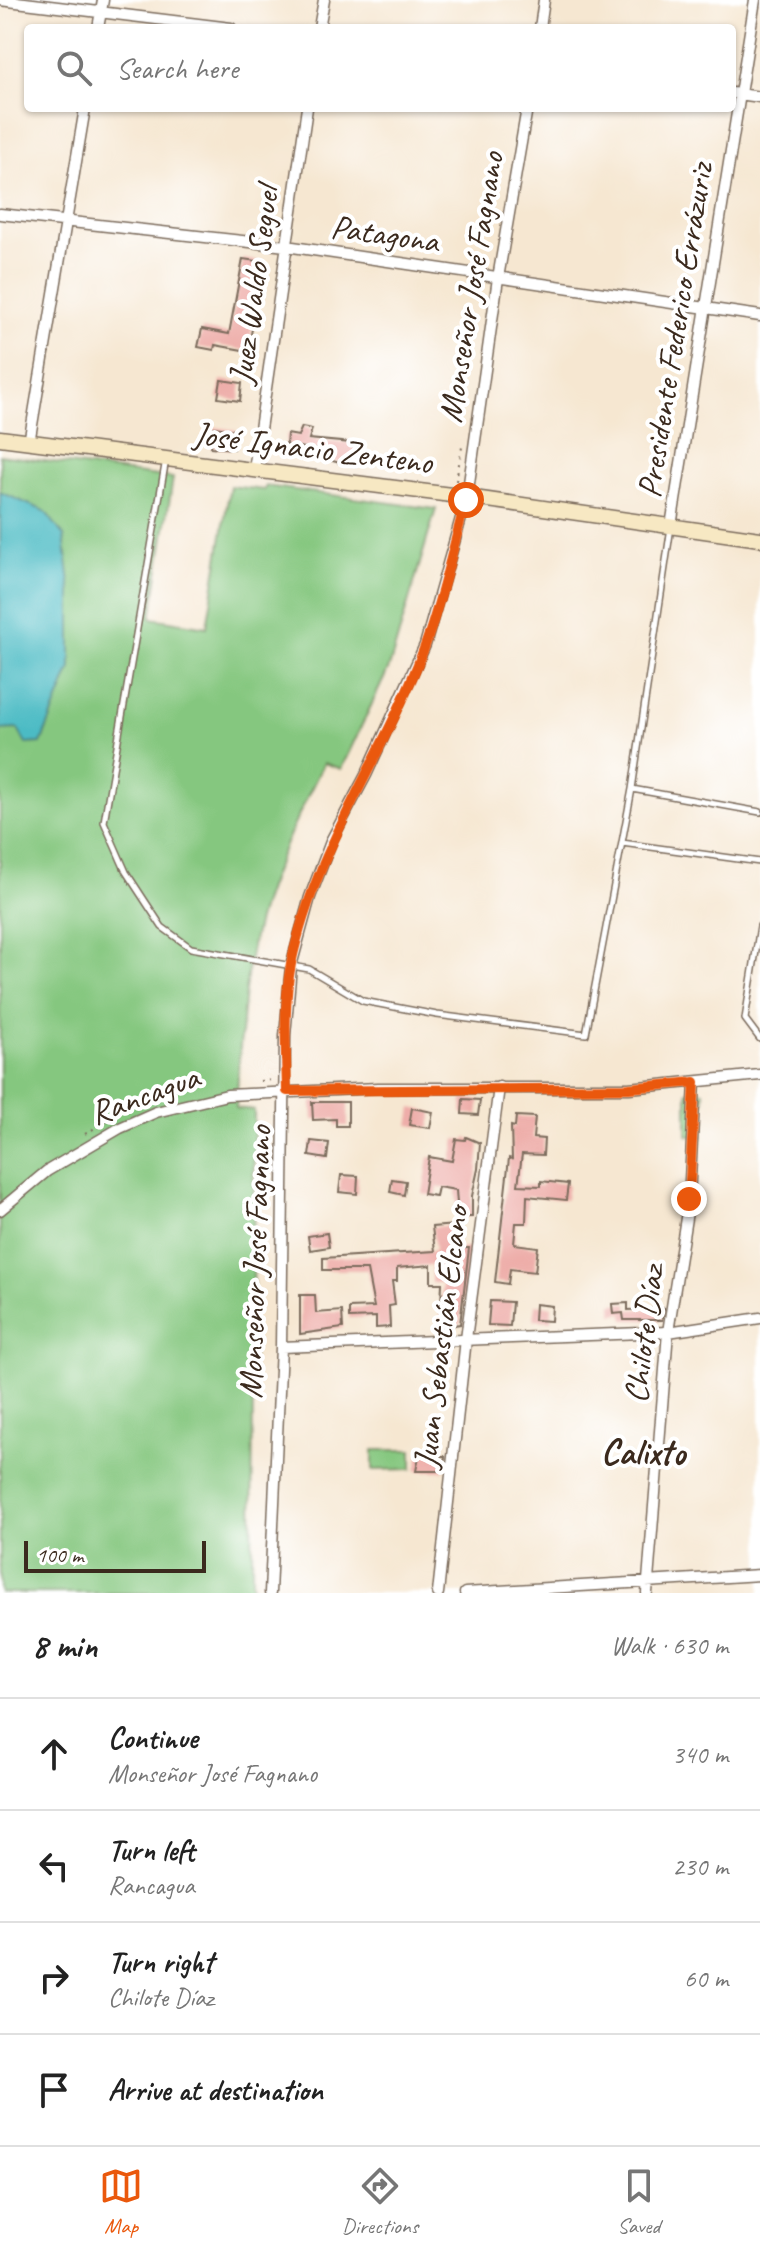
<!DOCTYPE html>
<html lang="en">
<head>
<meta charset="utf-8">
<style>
	:root { --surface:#fff; --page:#f6f6f6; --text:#222; --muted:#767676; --line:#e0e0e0; --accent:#ea580c }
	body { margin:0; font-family:Caveat,sans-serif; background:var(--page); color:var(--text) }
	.scale { position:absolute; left:24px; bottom:20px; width:182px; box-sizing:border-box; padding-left:8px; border:4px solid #3b2a1e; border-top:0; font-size:22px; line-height:28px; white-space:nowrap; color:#3b2a1e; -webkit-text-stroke:6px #fff; paint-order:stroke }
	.stop { position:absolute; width:24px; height:24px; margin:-18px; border:6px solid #ea580c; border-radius:50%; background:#fff }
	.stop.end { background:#ea580c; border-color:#fff; box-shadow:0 2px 8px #0008 }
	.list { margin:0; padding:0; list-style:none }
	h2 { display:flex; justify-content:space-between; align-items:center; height:104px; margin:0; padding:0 32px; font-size:34px }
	h2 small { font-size:26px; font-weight:400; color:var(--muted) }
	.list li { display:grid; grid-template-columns:52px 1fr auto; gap:24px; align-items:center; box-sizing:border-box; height:112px; padding:0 32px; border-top:2px solid var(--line) }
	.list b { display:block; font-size:30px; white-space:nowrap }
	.list p { margin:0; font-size:26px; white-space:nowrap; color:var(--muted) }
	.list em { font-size:26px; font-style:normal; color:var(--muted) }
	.icon { flex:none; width:44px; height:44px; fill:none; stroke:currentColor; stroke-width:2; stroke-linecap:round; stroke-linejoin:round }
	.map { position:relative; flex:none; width:760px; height:1593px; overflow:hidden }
	.search { position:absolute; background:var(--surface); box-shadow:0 2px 6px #0004; left:24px; right:24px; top:24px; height:88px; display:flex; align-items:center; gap:20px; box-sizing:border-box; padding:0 28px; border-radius:8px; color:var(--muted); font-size:30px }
	.sheet { height:552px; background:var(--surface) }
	nav { display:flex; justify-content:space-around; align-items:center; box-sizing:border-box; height:112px; border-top:2px solid var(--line); background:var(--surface); font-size:22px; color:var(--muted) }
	nav a { display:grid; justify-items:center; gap:4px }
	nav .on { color:var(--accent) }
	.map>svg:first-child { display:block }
	.green { fill:#85c77f; stroke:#60784e; stroke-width:2 }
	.water { fill:#4cbbc4; stroke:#447271; stroke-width:2 }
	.building { fill:#eeada9 }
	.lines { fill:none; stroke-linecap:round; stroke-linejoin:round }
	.lane-casing { stroke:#7c6c5d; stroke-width:8 }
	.street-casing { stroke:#7c6c5d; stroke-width:13 }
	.secondary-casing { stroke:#7c6c5d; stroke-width:17 }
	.path { stroke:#7c6c5d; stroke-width:2; stroke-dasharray:2 6; stroke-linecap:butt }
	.lane { stroke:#fff; stroke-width:5 }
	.street { stroke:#fff; stroke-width:10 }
	.secondary { stroke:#f7e8c3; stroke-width:14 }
	.route { stroke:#ea580c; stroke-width:10 }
	.labels { text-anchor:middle; stroke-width:8; stroke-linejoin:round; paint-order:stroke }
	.street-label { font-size:34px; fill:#3b2a1e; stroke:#fff }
	.neighbourhood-label { font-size:36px; font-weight:bold; fill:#3b2a1e; stroke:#fff }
</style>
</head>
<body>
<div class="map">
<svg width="760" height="1593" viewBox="0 0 760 1593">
	<rect width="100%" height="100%" fill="#fff"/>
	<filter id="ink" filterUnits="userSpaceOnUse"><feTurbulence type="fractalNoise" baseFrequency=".0125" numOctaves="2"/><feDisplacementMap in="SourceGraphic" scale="16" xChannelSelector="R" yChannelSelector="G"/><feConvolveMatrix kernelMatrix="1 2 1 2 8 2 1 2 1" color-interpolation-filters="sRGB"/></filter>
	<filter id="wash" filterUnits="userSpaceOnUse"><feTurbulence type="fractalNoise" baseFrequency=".006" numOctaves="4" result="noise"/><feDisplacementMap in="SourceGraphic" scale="32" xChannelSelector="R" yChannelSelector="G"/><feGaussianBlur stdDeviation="1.8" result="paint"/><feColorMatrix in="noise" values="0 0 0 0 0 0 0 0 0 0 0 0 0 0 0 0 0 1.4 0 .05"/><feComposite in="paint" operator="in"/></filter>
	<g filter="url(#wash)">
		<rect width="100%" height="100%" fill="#f6e7d1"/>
		<path class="green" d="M0 455 173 478 151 618 207 627 230 486 264 490 266 486 436 509 389 668 341 769 324 763C301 808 279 855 263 903 242 968 241 1040 236 1108L254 1110 252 1593H0Z
			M687 1091H704L702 1138 687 1135Z
			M373 1450H412V1469L373 1470Z"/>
		<path class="water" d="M0 492 45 511 64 536 71 591V668L41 743 26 744 18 729 0 730Z"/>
		<g id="blocks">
			<path class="building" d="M243 259 264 262 248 351 215 345 214 350 198 347 202 329 229 334Z
				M221 380 242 383 240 401 218 398Z
				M214 427 236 430 234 449 211 447Z
				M302 427 312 429 309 439 362 444 361 460H357L356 466 348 465 317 457 318 450 286 445 287 434 298 436Z
				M463 1099 480 1100 478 1115 462 1114Z
				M312 1102H348V1126H336V1119L313 1120Z
				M412 1108 433 1112 430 1128 409 1125Z
				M516 1116 535 1117 533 1138 544 1139 543 1155 522 1154 518 1185 541 1186V1181L568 1184 566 1200 527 1196 526 1223H516L514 1244 538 1247 535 1272 510 1269 508 1284 495 1282 509 1158 512 1159 511 1126 515 1127Z
				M466 1137 480 1143 478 1169 472 1196V1217H458L456 1190 438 1187 436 1196 423 1194 429 1157 452 1161 456 1139 465 1140Z
				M311 1141 329 1143 327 1159 309 1156Z
				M341 1175 358 1176 357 1194 339 1192Z
				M392 1179 406 1181 404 1195 390 1192Z
				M455 1225 458 1248H469L460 1324 440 1327 442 1283H431V1265L397 1268V1281H392L395 1305 389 1306 390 1327 376 1328V1317L349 1318V1308L374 1307 367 1270H323V1258L435 1251 432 1227Z
				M327 1233 329 1247 310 1250 308 1236Z
				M300 1295H315L316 1313 342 1311 343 1328 300 1334Z
				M490 1301 512 1302 510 1326 488 1325Z
				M628 1303V1310L664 1308 662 1320H624L623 1313 613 1314 612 1304Z
				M535 1304 552 1306 551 1321 534 1320Z
				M434 1450V1456H445L443 1471H416L420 1451Z"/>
		</g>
	</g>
	<g filter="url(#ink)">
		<use href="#blocks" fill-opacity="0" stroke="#7c6c5d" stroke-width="2"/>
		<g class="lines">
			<g class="lane-casing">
				<path id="lane" d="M166 459 104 822 126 872 162 927 191 948 309 969 363 1001 437 1015 586 1034 632 789 671 527
					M632 789 760 812
					M622 843 760 862
					M760 926 745 1019 760 1039"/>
			</g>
			<g class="street-casing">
				<path id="street" d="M0 0 231 28
					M98 28 103 0
					M319 28 324 0
					M540 28 544 0
					M732 93 760 97
					M0 214 286 246 760 316
					M29 443 85 108
					M254 470 307 108
					M671 526 755 0
					M0 1210 47 1171 120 1128 156 1112 227 1095 378 1088H629L760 1075
					M281 1347 668 1332 760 1318
					M270 1593 281 1347 285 1036 291 966 310 897 332 839 366 775 425 645 467 497 498 278 527 108
					M438 1593 466 1339 499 1087
					M465 1593 760 1575
					M647 1593 668 1332 689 1199 695 1082"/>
			</g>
			<g class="secondary-casing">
				<path id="secondary" d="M0 438 467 497 760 539"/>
			</g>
			<path class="path" d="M456 481 462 447
				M260 1081 273 1080
				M85 1134 107 1121"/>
			<use href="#lane" class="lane"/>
			<use href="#street" class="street"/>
			<use href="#secondary" class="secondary"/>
		</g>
	</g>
	<g class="lines" filter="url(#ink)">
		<path class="route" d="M466 500C453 548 442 599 425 646 385 755 315 849 291 964 283 1005 286 1049 287 1091L629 1088 695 1082 689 1199"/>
	</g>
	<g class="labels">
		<g class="street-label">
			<text transform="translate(385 233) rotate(8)" y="12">Patagona</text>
			<text transform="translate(253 285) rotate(-82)" y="12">Juez Waldo Seguel</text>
			<text transform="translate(470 287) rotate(-81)" y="12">Monseñor José Fagnano</text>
			<text transform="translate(674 330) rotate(-81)" y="12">Presidente Federico Errázuriz</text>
			<text transform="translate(313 447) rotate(7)" y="12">José Ignacio Zenteno</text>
			<text transform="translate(144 1094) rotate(-20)" y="12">Rancagua</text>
			<text transform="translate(254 1262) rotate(-88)" y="12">Monseñor José Fagnano</text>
			<text transform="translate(643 1334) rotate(-83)" y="12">Chilote Díaz</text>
			<text transform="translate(440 1337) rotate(-83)" y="12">Juan Sebastián Elcano</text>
		</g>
		<g class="neighbourhood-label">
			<text x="643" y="1464">Calixto</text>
		</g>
	</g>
</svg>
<div class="scale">100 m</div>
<div class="stop" style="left:466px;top:500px"></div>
<div class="stop end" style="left:689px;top:1199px"></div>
<div class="search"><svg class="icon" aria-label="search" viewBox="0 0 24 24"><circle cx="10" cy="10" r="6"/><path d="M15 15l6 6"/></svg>Search here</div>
</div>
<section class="sheet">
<h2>8 min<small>Walk · 630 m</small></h2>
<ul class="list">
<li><svg class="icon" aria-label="ahead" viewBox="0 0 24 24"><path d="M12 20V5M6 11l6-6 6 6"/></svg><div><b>Continue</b><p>Monseñor José Fagnano</p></div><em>340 m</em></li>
<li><svg class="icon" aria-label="left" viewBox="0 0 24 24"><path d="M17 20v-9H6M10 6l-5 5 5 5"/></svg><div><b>Turn left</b><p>Rancagua</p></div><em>230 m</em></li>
<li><svg class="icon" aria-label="right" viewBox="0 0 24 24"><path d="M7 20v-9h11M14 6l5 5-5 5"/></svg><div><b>Turn right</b><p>Chilote Díaz</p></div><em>60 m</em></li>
<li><svg class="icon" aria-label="arrive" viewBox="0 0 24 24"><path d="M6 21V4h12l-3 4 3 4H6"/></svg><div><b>Arrive at destination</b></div></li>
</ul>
</section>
<nav>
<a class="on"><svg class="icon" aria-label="map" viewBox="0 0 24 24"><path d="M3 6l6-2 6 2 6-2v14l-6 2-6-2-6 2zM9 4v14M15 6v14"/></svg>Map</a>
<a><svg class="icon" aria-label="directions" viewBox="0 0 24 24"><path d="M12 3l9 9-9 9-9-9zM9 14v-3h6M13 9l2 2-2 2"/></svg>Directions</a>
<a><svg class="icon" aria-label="saved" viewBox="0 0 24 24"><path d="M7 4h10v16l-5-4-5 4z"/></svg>Saved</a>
</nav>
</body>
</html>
